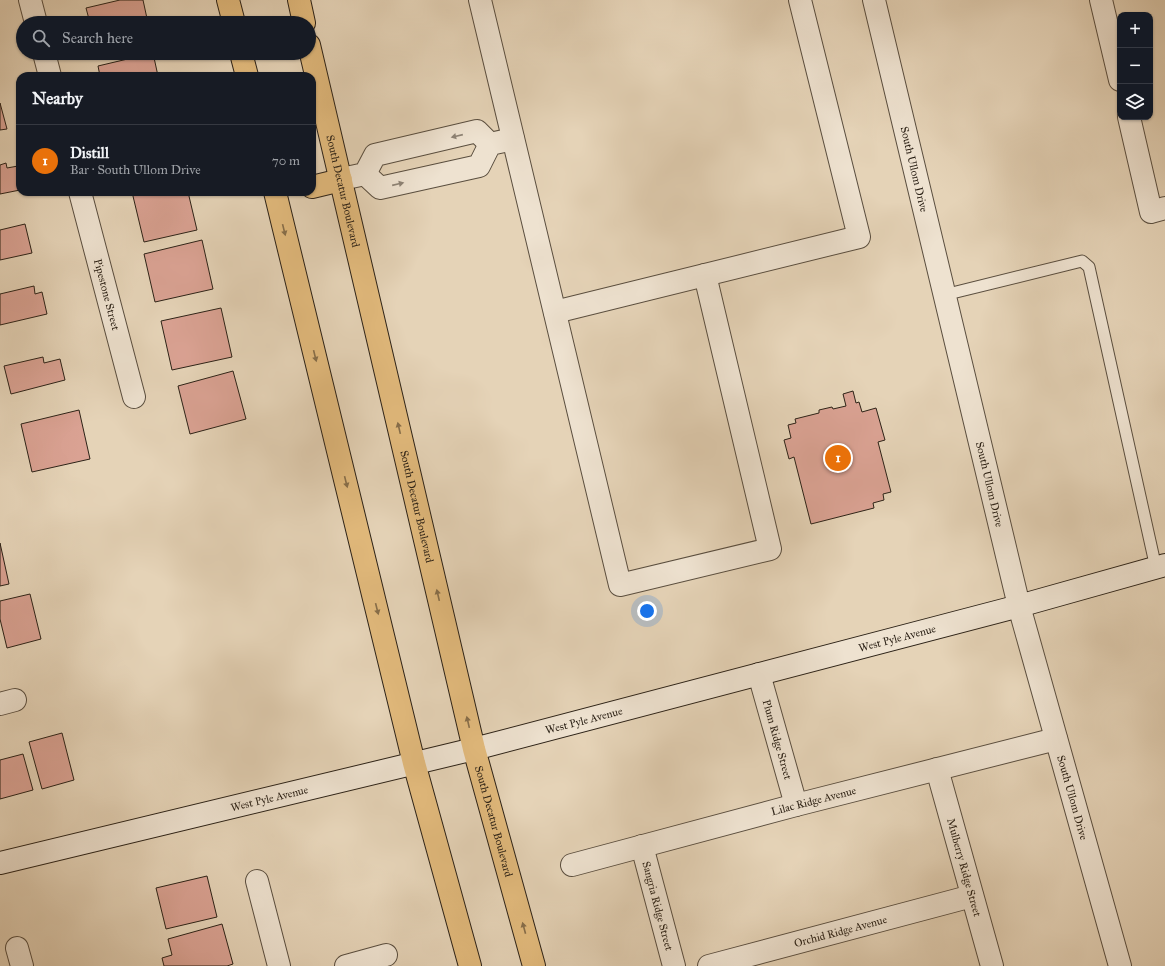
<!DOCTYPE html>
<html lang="en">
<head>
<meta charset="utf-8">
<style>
	:root { --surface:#171b24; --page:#20242c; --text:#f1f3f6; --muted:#9ea1a6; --line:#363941; --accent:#c59692 }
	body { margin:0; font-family:"IM FELL Great Primer",serif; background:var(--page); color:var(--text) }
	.controls { position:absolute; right:12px; top:12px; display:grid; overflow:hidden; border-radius:8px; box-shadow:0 1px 3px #0004 }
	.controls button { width:36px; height:36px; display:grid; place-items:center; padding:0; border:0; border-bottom:1px solid var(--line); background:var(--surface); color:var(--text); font:20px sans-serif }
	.you { position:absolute; left:647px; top:611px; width:14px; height:14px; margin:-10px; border:3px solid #fff; border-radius:50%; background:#1a73e8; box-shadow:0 0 0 6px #1a73e833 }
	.badge { display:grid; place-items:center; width:26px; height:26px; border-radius:50%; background:var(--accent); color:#fff; font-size:13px; font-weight:700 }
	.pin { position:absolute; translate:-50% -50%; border:2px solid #fff; box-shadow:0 1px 4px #0006 }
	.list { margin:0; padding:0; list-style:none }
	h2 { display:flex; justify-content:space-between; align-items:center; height:52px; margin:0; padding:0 16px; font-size:17px }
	h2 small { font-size:13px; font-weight:400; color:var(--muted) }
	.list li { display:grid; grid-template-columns:26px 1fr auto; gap:12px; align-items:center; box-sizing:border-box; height:72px; padding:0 16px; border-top:1px solid var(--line) }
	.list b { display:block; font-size:15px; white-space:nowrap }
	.list p { margin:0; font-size:13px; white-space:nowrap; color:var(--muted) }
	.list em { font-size:13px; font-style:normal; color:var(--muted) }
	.icon { flex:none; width:22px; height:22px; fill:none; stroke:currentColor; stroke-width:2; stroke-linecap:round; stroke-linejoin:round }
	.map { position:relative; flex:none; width:1165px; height:966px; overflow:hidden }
	.search { position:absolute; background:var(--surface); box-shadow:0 1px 3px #0004; left:16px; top:16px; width:300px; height:44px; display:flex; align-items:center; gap:10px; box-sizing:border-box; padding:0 14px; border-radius:22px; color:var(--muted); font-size:15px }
	.panel { position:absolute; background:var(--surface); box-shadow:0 1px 3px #0004; left:16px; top:72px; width:300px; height:124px; border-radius:12px }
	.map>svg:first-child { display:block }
	.building { fill:#daa293; stroke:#2c2217 }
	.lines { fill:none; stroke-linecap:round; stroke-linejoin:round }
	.lane-casing { stroke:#5a4e3f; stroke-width:13 }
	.street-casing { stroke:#5a4e3f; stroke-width:24 }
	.secondary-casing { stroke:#2c2217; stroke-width:24 }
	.primary-casing { stroke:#2c2217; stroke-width:24 }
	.lane { stroke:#eee2d0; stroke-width:11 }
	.street { stroke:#eee2d0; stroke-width:22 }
	.secondary { stroke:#eee2d0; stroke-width:22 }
	.primary { stroke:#e2ba7c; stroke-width:22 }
	.oneway { fill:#8d8274 }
	.oneway2 { fill:#876e4a }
	.labels { text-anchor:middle; stroke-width:3; stroke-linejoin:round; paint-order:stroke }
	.street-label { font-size:11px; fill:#2c2217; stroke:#eee2d0 }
</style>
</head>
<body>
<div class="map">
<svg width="1165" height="966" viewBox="0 0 1165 966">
	<rect width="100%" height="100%" fill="#e5d3b7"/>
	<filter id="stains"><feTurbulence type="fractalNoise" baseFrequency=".005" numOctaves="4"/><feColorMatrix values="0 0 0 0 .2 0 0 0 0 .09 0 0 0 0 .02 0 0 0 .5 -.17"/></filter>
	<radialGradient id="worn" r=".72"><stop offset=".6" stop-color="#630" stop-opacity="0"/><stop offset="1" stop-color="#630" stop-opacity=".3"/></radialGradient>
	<path class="building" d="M120 0H143L148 23H90L86 8Z
		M97 53H113L97 56Z
		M153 53 158 76H100L98 66Z
		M0 103 7 129 0 130Z
		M6 163 7 168 18 166 20 177V190L0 194V165Z
		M132 192H188L197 230 144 242Z
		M25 224 32 253 0 260V230Z
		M202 240 213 289 155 302 144 254Z
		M34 286 35 294 42 292 47 314 0 325V294Z
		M221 308 232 357 172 370 161 321Z
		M43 357 44 363 60 359 65 380 11 394 4 366Z
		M233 371 246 419 190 434 178 386Z
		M853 391 856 403 859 402 862 412 876 408 885 440 878 442 891 492 883 494 884 500 873 503 874 508 811 524 794 457 789 459 784 440 791 438 788 425 796 423 795 419 819 413V410L832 407 833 409 846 406 843 394Z
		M79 410 90 459 32 472 21 424Z
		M0 543 9 584 0 586Z
		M30 594 41 639 7 648 0 619V601Z
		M62 733 74 780 42 789 29 742Z
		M23 754 33 790 0 799V760Z
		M207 876 217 917 166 929 156 888Z
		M222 924 233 964 227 966H164L162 958 172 955 168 939Z"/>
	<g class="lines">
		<g class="lane-casing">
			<path id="lane" d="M944 295 1082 261 1089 267 1156 568"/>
		</g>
		<g class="street-casing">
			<g id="street">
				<path d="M30 0 36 23"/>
				<path d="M480 0 620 585 770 549 705 275"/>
				<path id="s1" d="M874 0 1019 606 1120 966"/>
				<path d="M1101 0 1120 80"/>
				<path d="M44 53 50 76"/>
				<path d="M1129 117 1151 212 1165 208"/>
				<path d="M365 174 380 188 479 166 490 144 513 139"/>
				<path d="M351 177 365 174 375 155 477 131 490 144"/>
				<path id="s2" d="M80 192 134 397"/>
				<path d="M555 312 859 237 800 0"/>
				<path id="s3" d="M759 674 796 805"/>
				<path d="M0 704 15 700"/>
				<path id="s4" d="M937 769 992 966"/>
				<path id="s5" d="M642 846 674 966"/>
				<path id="s6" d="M572 865 796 805 1056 739"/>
				<path d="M257 881 279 966"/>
				<path d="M17 948 22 966"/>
				<path d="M346 966 386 955"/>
				<path id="s7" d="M709 966 972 896"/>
			</g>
		</g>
		<g class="secondary-casing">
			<g id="secondary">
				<path id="s8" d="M0 863 474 749 1019 606 1165 565"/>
			</g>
		</g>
		<g class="primary-casing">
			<g id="primary">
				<path d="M228 0 234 23"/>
				<path d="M299 0 304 23"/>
				<path id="s9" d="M309 45 474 749 534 966"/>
				<path d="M241 53 247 76"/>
				<path d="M312 187 341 180"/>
				<path d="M275 192 414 763 470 966"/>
			</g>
		</g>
		<use href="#lane" class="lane"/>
		<use href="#street" class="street"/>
		<use href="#secondary" class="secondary"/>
		<use href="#primary" class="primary"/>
	</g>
	<defs><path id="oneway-solid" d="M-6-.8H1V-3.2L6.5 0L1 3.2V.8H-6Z"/></defs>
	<g class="oneway">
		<use href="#oneway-solid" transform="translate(457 136) rotate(167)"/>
		<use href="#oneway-solid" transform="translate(398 184) rotate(-13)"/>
	</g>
	<g class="oneway2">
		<use href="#oneway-solid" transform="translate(284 230) rotate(76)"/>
		<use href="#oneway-solid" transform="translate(315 356) rotate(76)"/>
		<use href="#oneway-solid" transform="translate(399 428) rotate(-103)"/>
		<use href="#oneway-solid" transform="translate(346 482) rotate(76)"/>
		<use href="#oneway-solid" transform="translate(438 595) rotate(-103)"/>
		<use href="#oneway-solid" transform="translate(377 609) rotate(76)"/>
		<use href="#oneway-solid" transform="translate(468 722) rotate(-103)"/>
		<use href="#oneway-solid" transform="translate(524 928) rotate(-105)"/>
	</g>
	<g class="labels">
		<g class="street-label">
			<text dy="4" stroke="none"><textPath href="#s1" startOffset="174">South Ullom Drive</textPath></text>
			<text dy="4" stroke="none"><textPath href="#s9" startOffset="150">South Decatur Boulevard</textPath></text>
			<text dy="4" stroke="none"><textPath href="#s2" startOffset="106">Pipestone Street</textPath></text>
			<text dy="4" stroke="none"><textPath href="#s1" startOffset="498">South Ullom Drive</textPath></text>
			<text dy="4" stroke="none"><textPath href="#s9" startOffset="474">South Decatur Boulevard</textPath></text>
			<text dy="4" stroke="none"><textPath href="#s8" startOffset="925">West Pyle Avenue</textPath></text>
			<text dy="4" stroke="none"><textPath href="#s8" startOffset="601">West Pyle Avenue</textPath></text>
			<text dy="4" stroke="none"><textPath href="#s3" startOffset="68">Plum Ridge Street</textPath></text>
			<text dy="4" stroke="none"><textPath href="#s8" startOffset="277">West Pyle Avenue</textPath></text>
			<text dy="4" stroke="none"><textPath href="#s1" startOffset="822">South Ullom Drive</textPath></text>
			<text dy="4" stroke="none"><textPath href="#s6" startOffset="250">Lilac Ridge Avenue</textPath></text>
			<text dy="4" stroke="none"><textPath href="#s9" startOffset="798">South Decatur Boulevard</textPath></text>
			<text dy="4" stroke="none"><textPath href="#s4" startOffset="102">Mulberry Ridge Street</textPath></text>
			<text dy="4" stroke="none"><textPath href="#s5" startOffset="62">Sangria Ridge Street</textPath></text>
			<text dy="4" stroke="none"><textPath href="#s7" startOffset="136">Orchid Ridge Avenue</textPath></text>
		</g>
	</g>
	<rect width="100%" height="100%" filter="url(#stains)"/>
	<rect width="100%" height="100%" fill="url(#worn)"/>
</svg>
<div class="controls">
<button>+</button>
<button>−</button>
<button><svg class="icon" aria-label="layers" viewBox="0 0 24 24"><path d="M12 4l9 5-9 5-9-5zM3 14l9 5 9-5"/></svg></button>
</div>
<div class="you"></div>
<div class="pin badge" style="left:838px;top:458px;background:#e8710a">1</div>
<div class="search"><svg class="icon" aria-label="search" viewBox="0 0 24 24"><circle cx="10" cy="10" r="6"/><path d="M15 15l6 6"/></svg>Search here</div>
<section class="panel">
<h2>Nearby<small></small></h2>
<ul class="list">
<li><span class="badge" style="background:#e8710a">1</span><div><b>Distill</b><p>Bar · South Ullom Drive</p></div><em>70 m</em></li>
</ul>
</section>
</div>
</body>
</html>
